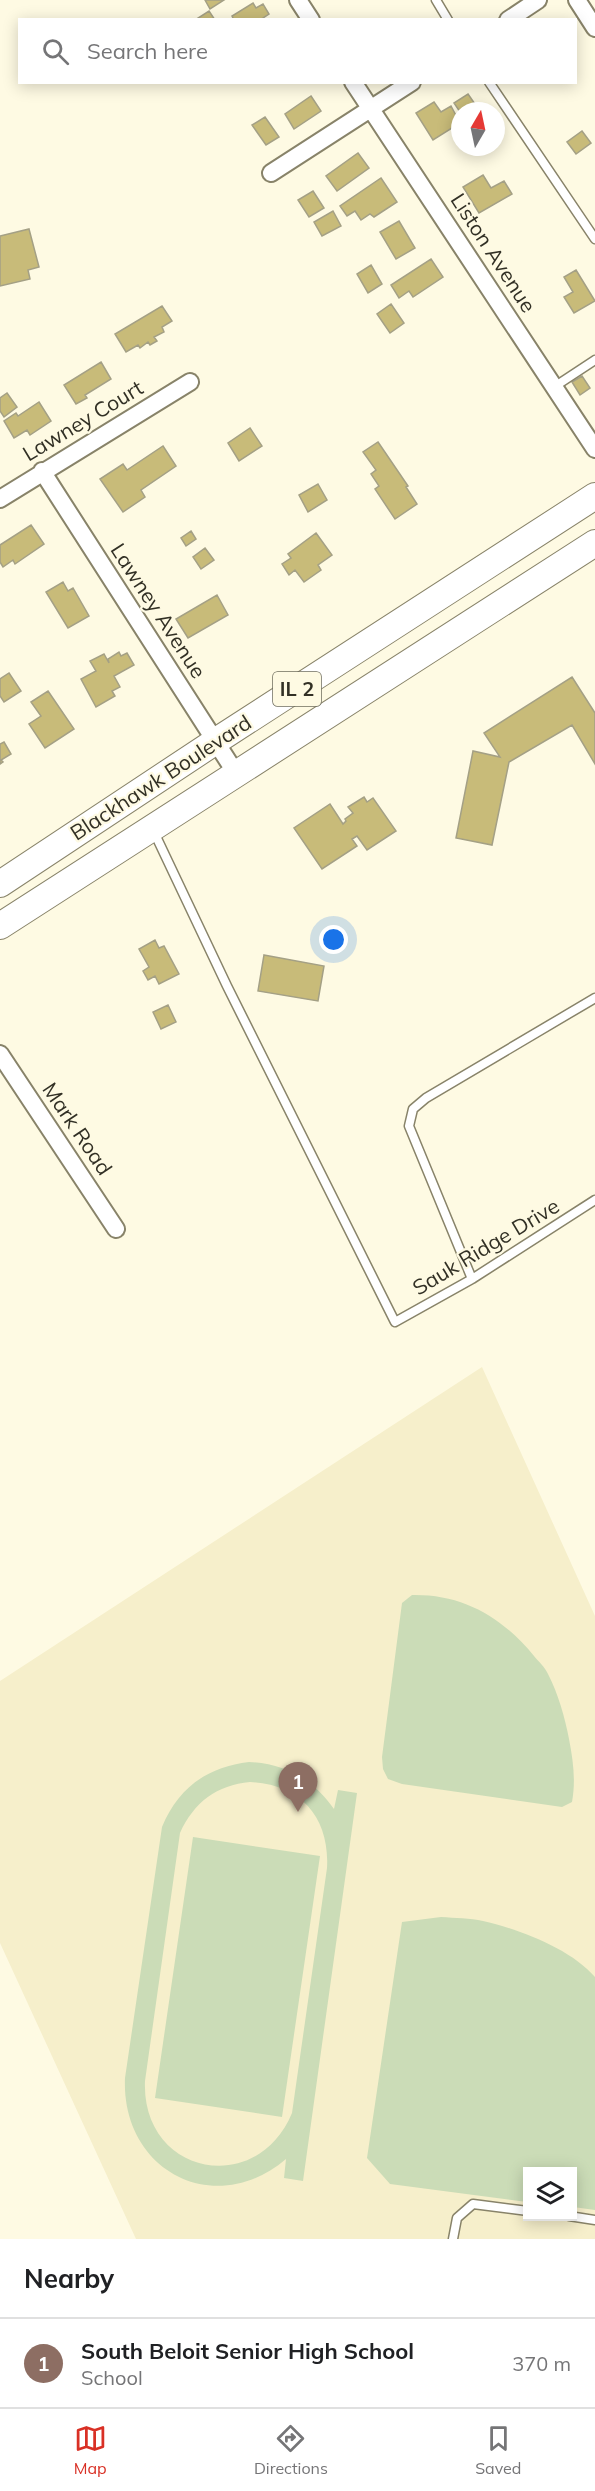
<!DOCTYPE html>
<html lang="en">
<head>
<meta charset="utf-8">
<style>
	:root { --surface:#fff; --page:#f2f2f2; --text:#202124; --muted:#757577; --line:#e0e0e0; --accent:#d93025 }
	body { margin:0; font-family:Mulish,sans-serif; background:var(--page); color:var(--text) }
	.controls { position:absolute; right:18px; bottom:18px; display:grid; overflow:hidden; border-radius:0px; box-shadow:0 3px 15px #0003 }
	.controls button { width:54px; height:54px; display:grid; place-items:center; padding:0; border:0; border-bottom:2px solid var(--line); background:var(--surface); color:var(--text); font:30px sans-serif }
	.compass { position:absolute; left:451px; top:102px; width:54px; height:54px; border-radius:50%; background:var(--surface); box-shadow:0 3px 15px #0003; rotate:9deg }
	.you { position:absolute; left:334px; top:940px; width:21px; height:21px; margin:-15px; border:4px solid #fff; border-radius:50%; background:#1a73e8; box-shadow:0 0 0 9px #1a73e833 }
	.badge { display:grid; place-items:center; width:39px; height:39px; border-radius:50%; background:var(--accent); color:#fff; font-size:20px; font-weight:700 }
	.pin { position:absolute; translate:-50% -50px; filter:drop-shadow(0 2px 3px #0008) }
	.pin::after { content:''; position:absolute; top:32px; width:21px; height:18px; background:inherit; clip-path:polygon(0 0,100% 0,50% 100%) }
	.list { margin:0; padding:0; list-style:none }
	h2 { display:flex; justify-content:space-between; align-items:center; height:78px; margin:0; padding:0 24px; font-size:26px }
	h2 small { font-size:20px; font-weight:400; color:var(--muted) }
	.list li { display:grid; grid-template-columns:39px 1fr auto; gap:18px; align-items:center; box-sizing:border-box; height:90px; padding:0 24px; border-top:2px solid var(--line) }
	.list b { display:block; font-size:22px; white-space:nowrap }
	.list p { margin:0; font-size:20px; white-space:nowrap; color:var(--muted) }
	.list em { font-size:20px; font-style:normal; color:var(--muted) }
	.icon { flex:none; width:33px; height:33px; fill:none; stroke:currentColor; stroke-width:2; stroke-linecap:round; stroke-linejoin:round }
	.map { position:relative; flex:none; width:595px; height:2239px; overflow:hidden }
	.search { position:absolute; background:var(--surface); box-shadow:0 3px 15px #0003; left:18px; right:18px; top:18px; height:66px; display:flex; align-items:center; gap:15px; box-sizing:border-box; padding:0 21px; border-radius:0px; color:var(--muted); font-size:22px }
	.sheet { height:168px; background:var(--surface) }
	nav { display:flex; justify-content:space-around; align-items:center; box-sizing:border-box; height:84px; border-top:2px solid var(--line); background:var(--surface); font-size:16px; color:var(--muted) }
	nav a { display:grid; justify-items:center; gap:3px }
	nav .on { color:var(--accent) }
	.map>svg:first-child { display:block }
	.built { fill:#f6efcb; fill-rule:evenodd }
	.green { fill:#cbdcb7; fill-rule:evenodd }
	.building { fill:#c8bb79; stroke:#a4a085; stroke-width:1.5 }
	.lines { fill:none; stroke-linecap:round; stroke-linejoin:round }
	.service-casing { stroke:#888369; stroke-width:11 }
	.minor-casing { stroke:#888369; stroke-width:20 }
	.primary-casing { stroke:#888369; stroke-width:28 }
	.service { stroke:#fff; stroke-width:8 }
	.minor { stroke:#fff; stroke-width:16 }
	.primary { stroke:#fff; stroke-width:26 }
	.labels { text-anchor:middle; stroke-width:4.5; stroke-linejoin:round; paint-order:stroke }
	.shield { fill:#fefae3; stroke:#6f6d5e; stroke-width:1.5 }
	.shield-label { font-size:20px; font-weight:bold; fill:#323025 }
	.street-label { font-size:21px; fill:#323025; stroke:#fefae3 }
</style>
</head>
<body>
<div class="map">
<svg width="595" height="2239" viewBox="0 0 595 2239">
	<rect width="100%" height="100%" fill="#fefae3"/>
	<path class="built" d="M482 1367 595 1616V2239H136L0 1943V1681ZM528 2172H572V2216H528Z"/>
	<path class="green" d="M412 1595C463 1594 502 1617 534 1656 538 1661 545 1667 548 1674 558 1693 565 1718 569 1739 573 1760 576 1780 572 1802L562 1807 402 1784 388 1779 383 1769 382 1757 402 1603Z
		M249 1762C286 1764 313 1779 334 1809L338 1790 357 1793 303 2181 284 2178 286 2159C214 2220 121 2170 125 2078L162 1827C178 1788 207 1767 249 1762ZM250 1782C301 1784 330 1818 327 1868L292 2113C256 2199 141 2174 145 2081L180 1833C194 1802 217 1785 250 1782Z
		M193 1837 320 1856 282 2117 155 2098Z
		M441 1917C455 1918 470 1918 483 1921 519 1929 571 1949 595 1977V2210L573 2207 572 2172H528L527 2202 390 2184 367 2158 402 1922Z"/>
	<path class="building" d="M205 0H224L210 9Z
		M253 3 256 8 263 4 269 14 260 20H234L232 16Z
		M209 11 215 20H195Z
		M468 94 479 110 460 112 454 103Z
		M311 96 321 111 294 129 285 114Z
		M434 102 441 112 451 106 460 123 433 140 416 113Z
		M265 117 279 137 266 145 252 125Z
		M582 131 591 143 576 154 567 142Z
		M358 153 369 168 337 191 326 176Z
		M483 175 491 188 504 181 512 194 479 213 463 187Z
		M381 178 397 202 374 217 370 214 361 220 355 211 347 216 340 206Z
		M313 191 324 208 309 217 298 200Z
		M333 211 341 226 322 236 314 222Z
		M399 221 415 248 396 259 380 232Z
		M29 229 39 267 28 270 30 279 0 286V236Z
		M431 259 443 277 413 297 409 291 399 298 391 285Z
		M371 265 382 284 368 293 357 274Z
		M576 270 595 301 574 313 564 297 573 292 564 277Z
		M391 304 404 323 390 333 377 314Z
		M162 306 172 321 162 327 164 332 154 337 157 341 150 345 148 342 140 348 138 345 126 352 115 334Z
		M101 362 111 379 85 395 87 398 76 404 64 385Z
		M582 376 590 388 580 395 572 382Z
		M7 393 17 407 4 417 0 411V398Z
		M39 402 51 421 30 435 27 430 14 438 4 421 16 413 18 416Z
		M250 428 262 446 239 461 228 443Z
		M378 442 408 486 406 487 417 504 395 519 375 489 379 486 371 474 376 470 363 452Z
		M163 446 176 466 141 490 145 497 123 512 100 479 123 464 127 470Z
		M318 484 327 500 308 512 299 495Z
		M31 525 44 544 15 564 13 560 3 567 0 562V545Z
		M191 531 196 539 186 546 181 538Z
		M316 533 332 555 318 565 321 570 304 582 295 570 289 575 282 564 291 558 288 554Z
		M205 548 214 560 201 569 193 557Z
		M63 582 68 591 73 588 89 616 68 628 46 592Z
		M217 595 228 615 188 638 176 619Z
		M119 652 121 656 127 653 134 665 114 676 120 687 112 691 115 696 96 707 81 679 96 671 90 661 104 654 109 663 108 659Z
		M9 673 21 691 4 702 0 696V679Z
		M572 677 595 713V764L572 725 509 762 492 845 456 838 473 751 500 757 484 733Z
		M48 691 74 729 45 748 29 724 41 716 31 702Z
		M4 742 11 754 1 760 3 762 0 764V744Z
		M364 797 367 802 373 798 396 831 367 850 357 836 352 839 357 846 322 869 294 828 330 804 343 824 346 821 345 819 353 813 348 807Z
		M155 940 159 948 164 946 179 974 159 984 155 976 148 980 143 971 149 967 139 949Z
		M264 955 324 966 318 1001 258 991Z
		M168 1005 176 1022 161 1029 153 1012Z"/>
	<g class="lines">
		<g class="service-casing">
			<path id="service" d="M436 0 448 20
				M489 82 595 239
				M554 387 595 360
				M154 832 227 986 395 1322 472 1279 595 1200
				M472 1279 409 1126 413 1109 426 1098 595 998
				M569 2216 595 2220
				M453 2239 457 2218 473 2204 528 2211"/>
		</g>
		<g class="minor-casing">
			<path id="minor" d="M298 0 311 20
				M577 0 595 28
				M508 20 538 0
				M353 82 595 449
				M271 173 412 82
				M42 471 237 775
				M0 499 190 382
				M0 1054 116 1229"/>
		</g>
		<g class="primary-casing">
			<path id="primary" d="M0 884 216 741 595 496
				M0 926 595 543"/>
		</g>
		<use href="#service" class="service"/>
		<use href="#minor" class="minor"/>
		<use href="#primary" class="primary"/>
	</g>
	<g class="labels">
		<rect class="shield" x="273" y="672" width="48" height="34" rx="4.5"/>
		<g class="shield-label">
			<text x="297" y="696">IL 2</text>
		</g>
		<g class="street-label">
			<text transform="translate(493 253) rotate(57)" y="7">Liston Avenue</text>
			<text transform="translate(83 421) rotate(-31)" y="7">Lawney Court</text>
			<text transform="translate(158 611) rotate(57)" y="7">Lawney Avenue</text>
			<text transform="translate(161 778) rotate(-33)" y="7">Blackhawk Boulevard</text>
			<text transform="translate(77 1129) rotate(56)" y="7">Mark Road</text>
			<text transform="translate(486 1247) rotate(-31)" y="7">Sauk Ridge Drive</text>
		</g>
	</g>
</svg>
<div class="controls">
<button><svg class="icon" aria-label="layers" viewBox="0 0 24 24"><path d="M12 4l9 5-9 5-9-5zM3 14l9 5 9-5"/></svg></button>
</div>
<svg class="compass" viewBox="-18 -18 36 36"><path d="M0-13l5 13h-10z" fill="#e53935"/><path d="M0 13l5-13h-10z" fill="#757577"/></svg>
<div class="you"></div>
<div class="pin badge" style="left:298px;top:1812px;background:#8d6e63">1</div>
<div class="search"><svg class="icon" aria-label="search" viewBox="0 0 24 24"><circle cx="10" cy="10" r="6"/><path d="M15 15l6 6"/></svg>Search here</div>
</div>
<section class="sheet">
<h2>Nearby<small></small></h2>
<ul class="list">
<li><span class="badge" style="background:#8d6e63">1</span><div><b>South Beloit Senior High School</b><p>School</p></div><em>370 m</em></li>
</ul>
</section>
<nav>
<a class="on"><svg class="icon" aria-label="map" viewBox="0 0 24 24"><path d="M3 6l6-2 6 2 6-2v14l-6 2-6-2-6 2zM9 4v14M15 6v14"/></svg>Map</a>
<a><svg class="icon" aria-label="directions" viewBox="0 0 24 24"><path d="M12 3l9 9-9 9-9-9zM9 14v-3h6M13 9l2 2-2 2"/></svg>Directions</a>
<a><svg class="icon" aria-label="saved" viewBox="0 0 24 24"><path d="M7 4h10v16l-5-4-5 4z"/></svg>Saved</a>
</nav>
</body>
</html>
